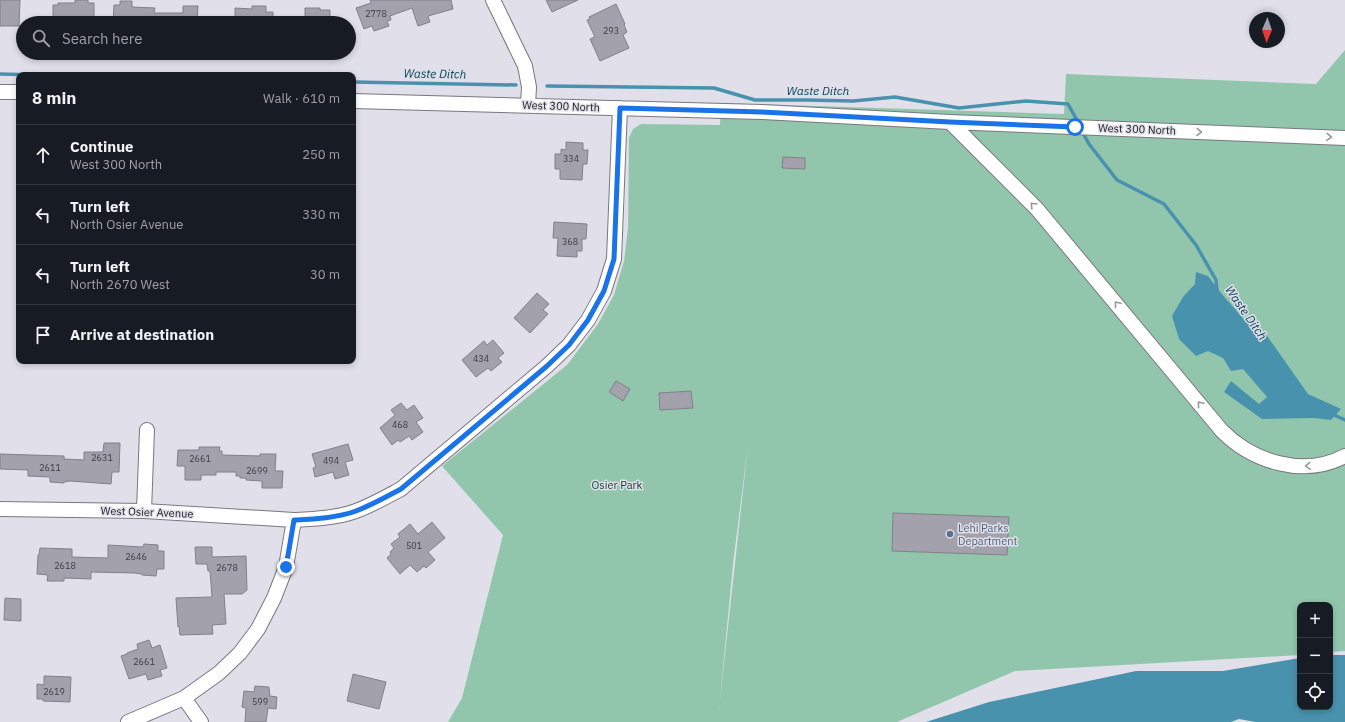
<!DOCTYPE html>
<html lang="en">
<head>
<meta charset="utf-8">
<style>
	:root { --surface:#171b24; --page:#20242c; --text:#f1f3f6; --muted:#9ea1a6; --line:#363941 }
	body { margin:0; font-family:"IBM Plex Sans",sans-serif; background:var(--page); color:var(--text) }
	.controls { position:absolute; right:12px; bottom:12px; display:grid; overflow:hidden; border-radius:8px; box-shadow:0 2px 6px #0003 }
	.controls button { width:36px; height:36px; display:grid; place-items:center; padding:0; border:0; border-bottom:1px solid var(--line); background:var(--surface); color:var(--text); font:20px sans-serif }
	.compass { position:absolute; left:1249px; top:12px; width:36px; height:36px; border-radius:50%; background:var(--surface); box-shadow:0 2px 6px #0003; rotate:182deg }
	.stop { position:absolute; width:12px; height:12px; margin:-9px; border:3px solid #1a73e8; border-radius:50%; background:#fff }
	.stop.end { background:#1a73e8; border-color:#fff; box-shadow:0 1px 4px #0008 }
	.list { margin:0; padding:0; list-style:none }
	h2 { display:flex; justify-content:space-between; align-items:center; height:52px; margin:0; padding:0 16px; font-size:17px }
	h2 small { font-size:13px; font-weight:400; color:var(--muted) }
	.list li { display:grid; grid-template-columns:26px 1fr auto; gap:12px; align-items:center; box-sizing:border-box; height:60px; padding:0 16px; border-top:1px solid var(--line) }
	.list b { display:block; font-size:15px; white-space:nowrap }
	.list p { margin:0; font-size:13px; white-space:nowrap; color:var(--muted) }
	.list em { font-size:13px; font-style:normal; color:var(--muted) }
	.icon { flex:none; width:22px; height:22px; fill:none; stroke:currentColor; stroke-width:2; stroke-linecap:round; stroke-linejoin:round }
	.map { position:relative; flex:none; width:1345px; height:722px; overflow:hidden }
	.search { position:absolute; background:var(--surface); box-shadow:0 2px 6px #0003; left:16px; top:16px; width:340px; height:44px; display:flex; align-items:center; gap:10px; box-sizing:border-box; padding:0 14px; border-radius:22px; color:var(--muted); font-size:15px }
	.panel { position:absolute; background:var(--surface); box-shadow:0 2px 6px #0003; left:16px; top:72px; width:340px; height:292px; border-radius:8px }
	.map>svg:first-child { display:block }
	.green { fill:#91c6ac; fill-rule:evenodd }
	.water { fill:#4992ae }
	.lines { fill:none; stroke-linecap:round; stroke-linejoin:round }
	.stream { stroke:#4992ae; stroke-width:3.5 }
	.building { fill:#a3a1ab; stroke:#82808a }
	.minor-casing { stroke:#797780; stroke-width:16 }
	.minor { stroke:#fff; stroke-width:14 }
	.oneway { stroke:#99999b }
	.route { stroke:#1a73e8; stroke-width:5 }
	.service-dot { fill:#5c6f8a; stroke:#e1dfea; stroke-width:1.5 }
	.labels { text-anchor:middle; stroke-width:3; stroke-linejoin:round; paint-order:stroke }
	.number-label { font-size:9px; fill:#3e3d43 }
	.street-label { font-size:11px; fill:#1d1c20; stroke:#e1dfea }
	.park-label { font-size:11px; fill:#09442e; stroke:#e1dfea }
	.service-label { font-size:11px; fill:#4e5e75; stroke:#e1dfea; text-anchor:start }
	.water-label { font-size:12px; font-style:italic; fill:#02455a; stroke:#e1dfea }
</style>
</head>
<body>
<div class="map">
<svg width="1345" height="722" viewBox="0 0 1345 722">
	<rect width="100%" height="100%" fill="#e1dfea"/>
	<path class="green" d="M1345 50V651L1330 652V605H1300V655L1015 671 897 722H448L462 698 503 535 442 466 567 365 598 324 614 295 624 261 628 228 629 138 633 129 641 124 720 125 721 103 1064 114 1066 74 1316 84ZM748 445 719 709V710L733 564Z"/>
	<path class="water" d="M1196 272 1208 276 1221 293 1246 322 1265 333 1308 394 1341 409 1331 420 1314 418 1262 419 1224 392 1231 381 1259 404 1267 397 1243 369 1231 371 1223 358 1208 351 1196 356 1179 339 1172 316 1183 297 1195 284Z
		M1330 655H1345V722H1255L1239 719 1231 722H926L989 702 1136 671H1223L1300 658V707H1330Z"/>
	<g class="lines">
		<path class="stream" d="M0 74 40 75
			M353 82 516 85
			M547 86 714 88 755 100H807L853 101 895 97 959 108 1026 101 1068 104 1078 122
			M1083 133 1089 144 1117 180 1164 204 1196 245 1216 280 1217 290
			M1332 414 1345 420"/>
	</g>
	<path class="building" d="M0 0H20L19 26H0Z
		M75 0H88V3H94V23H53V5H58V3H75Z
		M370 0H451L453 9 428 16 430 22 418 26 412 8 390 16 391 20 387 21 389 26 374 31 372 26 364 29 356 8 371 3Z
		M546 0H578L552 12Z
		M120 1H132V7L155 8 154 13H183V6H198L197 23H113L114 5H120Z
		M616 4 625 24 624 25 627 32 623 35 629 48 600 61 590 39 595 37 587 20 590 19 589 17Z
		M252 6H266V12H273V23H235V8L252 9Z
		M305 8H320V10H330V23H305Z
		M566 142 583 143V150H588L587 164H583L582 180 560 179V169H555V154H561V149L566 150Z
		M783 157 805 158V169L782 168Z
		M554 222 587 224 586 239H582V251H577V257L557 256 558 238H553Z
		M537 293 549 304 543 310 548 314 530 333 514 318Z
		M493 340 504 353 498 358 502 362 491 371 488 368 476 377 462 360 484 341 487 345Z
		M616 381 630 389 623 401 609 392Z
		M691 391 693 408 660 410 659 393Z
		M401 403 407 410 414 405 423 418 416 422 423 432 412 440 409 436 400 442 398 440 392 445 380 428 395 415 391 410Z
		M104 443H120L119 472H112L111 484 70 481 64 482V483L50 482V477L28 476V470L0 469V454L64 456V459L84 460V452H103Z
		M348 444 353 460 345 462 349 475 335 479 333 472 315 477 313 468 316 467 312 454Z
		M199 447H220L219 451H222V455L260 456V454H276L275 471H283L282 488H262V481L246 480V478H240V476H236V472H216V475H201V480H185V466H177L178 450H199Z
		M893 513 1009 517 1007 555 892 551Z
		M432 522 445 538 428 552 435 560 426 568 424 566 417 572 410 565 400 574 387 558 391 554 390 552 394 548 391 544 400 537 398 534 410 524 418 534Z
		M144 544 158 545V551H164V569H157L156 576 142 575V574L135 573 91 572V579L64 578V581H47L48 575 37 574 38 555H39L40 548 72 549V557L108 558V545L143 547Z
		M195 547H212V557L246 556 247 590 242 594H224L226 624 212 625 213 634 180 635 179 626 178 627 176 598 212 597 210 571H208L207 564H196Z
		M5 598 21 599V621L4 620Z
		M149 640 152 648 160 645 167 668 160 670 162 676 148 680 146 674 129 679 121 656 127 654V653L138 649 137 644Z
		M353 674 386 682 379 709 347 701Z
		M44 676 71 677 70 702 43 701V699H37V684L44 685Z
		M255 686 269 687 270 696 277 697 276 709 268 708 266 722H245L246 708 242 707 244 691 254 692Z"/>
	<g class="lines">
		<g class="minor-casing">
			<path id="minor" d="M493 0 525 66 529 87 528 105
				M0 92H19
				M353 101 762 112 950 122 1345 138
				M950 122 1037 209 1222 431C1253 462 1304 478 1345 456
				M0 509 144 511 294 520C314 519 337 518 356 511 372 505 386 497 401 489L547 366 569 345 588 320 604 291 614 259 620 108
				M144 511 147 430
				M184 698 201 722
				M128 722 184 698 219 673 240 653 258 629 274 598 286 567 294 520"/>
		</g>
		<use href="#minor" class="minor"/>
	</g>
	<defs><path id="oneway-chevron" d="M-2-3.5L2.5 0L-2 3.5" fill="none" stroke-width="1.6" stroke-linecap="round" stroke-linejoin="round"/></defs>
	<g class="oneway">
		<use href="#oneway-chevron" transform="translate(1199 132) rotate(2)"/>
		<use href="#oneway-chevron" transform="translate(1329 137) rotate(2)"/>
		<use href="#oneway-chevron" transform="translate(1033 205) rotate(-134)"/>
		<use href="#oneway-chevron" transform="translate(1117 304) rotate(-130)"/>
		<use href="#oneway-chevron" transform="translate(1200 404) rotate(-130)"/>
		<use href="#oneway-chevron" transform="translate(1308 466) rotate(176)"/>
	</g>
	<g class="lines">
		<path class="route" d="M286 567 294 520C314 519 337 518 356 511 372 505 386 497 401 489L547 366 569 345 588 320 604 291 614 259 620 108 762 112 950 122 1075 127"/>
	</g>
	<circle class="service-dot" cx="950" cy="534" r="4"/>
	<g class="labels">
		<g class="number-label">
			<text x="376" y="17">2778</text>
			<text x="611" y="34">293</text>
			<text x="571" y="162">334</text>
			<text x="570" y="245">368</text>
			<text x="481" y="362">434</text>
			<text x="400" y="428">468</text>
			<text x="102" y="461">2631</text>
			<text x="200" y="462">2661</text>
			<text x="331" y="464">494</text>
			<text x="50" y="471">2611</text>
			<text x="257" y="474">2699</text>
			<text x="414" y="549">501</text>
			<text x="136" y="560">2646</text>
			<text x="65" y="569">2618</text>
			<text x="227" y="571">2678</text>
			<text x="144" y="665">2661</text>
			<text x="54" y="695">2619</text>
			<text x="260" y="705">599</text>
		</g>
		<g class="street-label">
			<text transform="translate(561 106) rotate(2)" y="4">West 300 North</text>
			<text transform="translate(1137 129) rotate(2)" y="4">West 300 North</text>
			<text transform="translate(147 512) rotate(2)" y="4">West Osier Avenue</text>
		</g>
		<g class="park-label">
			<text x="617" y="489">Osier Park</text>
		</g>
		<g class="service-label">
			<text x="958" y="532">Lehi Parks<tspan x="958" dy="13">Department</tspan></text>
		</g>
		<g class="water-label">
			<text transform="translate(435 74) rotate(1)" y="4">Waste Ditch</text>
			<text x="818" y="95">Waste Ditch</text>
			<text transform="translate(1246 313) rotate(55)" y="4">Waste Ditch</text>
		</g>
	</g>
</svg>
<div class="controls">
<button>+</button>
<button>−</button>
<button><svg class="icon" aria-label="locate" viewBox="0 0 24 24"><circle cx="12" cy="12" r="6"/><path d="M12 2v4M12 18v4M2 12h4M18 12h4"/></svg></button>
</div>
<svg class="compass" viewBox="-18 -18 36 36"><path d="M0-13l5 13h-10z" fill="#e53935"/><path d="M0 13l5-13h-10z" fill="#9ea1a6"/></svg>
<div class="stop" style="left:1075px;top:127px"></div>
<div class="stop end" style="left:286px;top:567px"></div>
<div class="search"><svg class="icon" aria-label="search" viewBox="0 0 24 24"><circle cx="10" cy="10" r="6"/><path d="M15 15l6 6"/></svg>Search here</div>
<section class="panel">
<h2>8 min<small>Walk · 610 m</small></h2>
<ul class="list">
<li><svg class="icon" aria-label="ahead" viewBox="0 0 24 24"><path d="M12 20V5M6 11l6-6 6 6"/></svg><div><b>Continue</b><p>West 300 North</p></div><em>250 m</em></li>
<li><svg class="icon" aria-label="left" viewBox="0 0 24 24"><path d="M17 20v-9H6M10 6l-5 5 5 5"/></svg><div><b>Turn left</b><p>North Osier Avenue</p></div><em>330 m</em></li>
<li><svg class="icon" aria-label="left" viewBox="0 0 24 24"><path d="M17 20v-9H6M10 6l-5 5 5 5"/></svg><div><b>Turn left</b><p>North 2670 West</p></div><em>30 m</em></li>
<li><svg class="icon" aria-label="arrive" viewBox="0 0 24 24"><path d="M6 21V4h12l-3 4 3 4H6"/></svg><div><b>Arrive at destination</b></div></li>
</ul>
</section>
</div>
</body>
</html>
